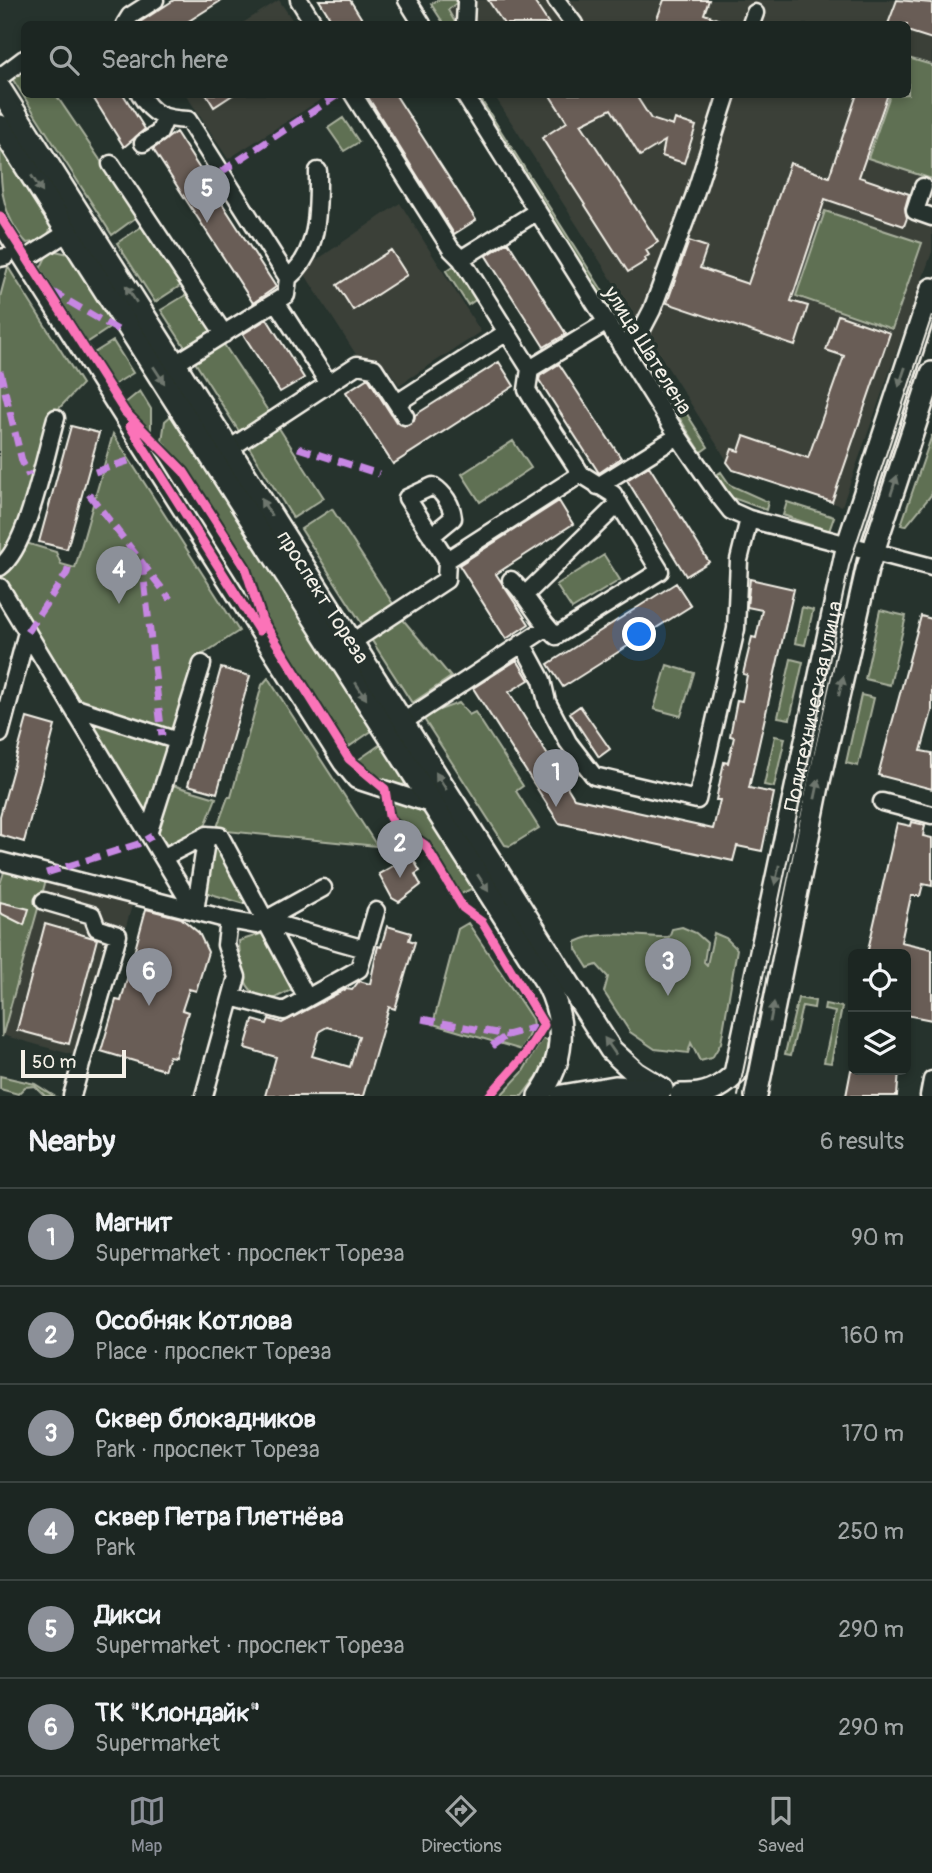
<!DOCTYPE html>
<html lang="en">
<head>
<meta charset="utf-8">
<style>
	:root { --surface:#1c2622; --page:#29322f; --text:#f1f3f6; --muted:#a0a5a5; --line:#3a4340; --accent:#8c9099 }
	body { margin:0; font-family:Pangolin,sans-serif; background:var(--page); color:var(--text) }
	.controls { position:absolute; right:21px; bottom:21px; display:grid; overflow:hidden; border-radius:10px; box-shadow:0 4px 10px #0003 }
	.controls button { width:63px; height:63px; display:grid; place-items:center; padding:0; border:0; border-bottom:2px solid var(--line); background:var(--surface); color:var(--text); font:35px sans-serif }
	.scale { position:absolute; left:21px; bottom:18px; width:105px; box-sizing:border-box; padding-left:7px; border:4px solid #f4f1e8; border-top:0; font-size:19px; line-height:24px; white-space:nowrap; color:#f4f1e8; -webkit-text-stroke:5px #26332d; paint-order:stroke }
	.you { position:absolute; left:640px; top:635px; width:24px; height:24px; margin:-18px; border:5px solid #fff; border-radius:50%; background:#1a73e8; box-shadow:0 0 0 10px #1a73e833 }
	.badge { display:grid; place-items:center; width:46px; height:46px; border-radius:50%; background:var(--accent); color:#fff; font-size:23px; font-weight:700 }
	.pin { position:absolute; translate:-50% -58px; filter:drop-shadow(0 2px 4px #0008) }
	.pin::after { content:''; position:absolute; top:37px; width:24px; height:21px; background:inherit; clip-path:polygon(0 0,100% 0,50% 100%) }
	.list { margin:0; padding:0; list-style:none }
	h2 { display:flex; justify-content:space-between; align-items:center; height:91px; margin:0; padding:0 28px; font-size:30px }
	h2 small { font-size:23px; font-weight:400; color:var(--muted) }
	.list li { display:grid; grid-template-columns:46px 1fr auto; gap:21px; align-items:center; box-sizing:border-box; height:98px; padding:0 28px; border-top:2px solid var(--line) }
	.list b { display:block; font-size:26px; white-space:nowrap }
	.list p { margin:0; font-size:23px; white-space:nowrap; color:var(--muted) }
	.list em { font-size:23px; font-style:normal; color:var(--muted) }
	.icon { flex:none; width:38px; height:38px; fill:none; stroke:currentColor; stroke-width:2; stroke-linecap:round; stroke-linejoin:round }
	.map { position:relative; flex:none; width:932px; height:1096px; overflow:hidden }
	.search { position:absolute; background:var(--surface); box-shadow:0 4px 10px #0003; left:21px; right:21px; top:21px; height:77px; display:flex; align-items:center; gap:18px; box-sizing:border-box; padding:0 24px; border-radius:10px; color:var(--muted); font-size:26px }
	.sheet { height:679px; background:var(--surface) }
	nav { display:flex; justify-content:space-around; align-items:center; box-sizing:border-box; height:98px; border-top:2px solid var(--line); background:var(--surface); font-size:19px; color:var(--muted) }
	nav a { display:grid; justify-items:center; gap:4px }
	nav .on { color:var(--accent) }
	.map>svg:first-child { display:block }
	.built { fill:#3a4039 }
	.green { fill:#5e7052; stroke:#a9b09d; stroke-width:2 }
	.building { fill:#695d56; stroke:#f4f1e8; stroke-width:2; fill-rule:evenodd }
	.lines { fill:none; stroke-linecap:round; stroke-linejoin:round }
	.minor-casing { stroke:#f4f1e8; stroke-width:21 }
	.major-casing { stroke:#f4f1e8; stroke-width:26 }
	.minor { stroke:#26332d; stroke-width:16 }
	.major { stroke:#26332d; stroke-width:21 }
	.tram { stroke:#f4f1e8; stroke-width:2 }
	.quiet { stroke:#c787e3; stroke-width:7; stroke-dasharray:14 7; stroke-linecap:butt }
	.cycleway-casing { stroke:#26332d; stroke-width:13 }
	.cycleway { stroke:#fb73b8; stroke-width:9 }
	.oneway { fill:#6e766e }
	.labels { text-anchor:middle; stroke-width:7; stroke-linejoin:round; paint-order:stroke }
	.street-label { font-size:21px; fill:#f4f1e8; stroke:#26332d }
</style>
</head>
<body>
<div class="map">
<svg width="932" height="1096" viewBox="0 0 932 1096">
	<rect width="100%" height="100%" fill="#26332d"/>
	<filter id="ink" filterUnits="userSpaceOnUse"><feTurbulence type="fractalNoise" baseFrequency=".0143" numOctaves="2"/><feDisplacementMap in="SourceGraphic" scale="14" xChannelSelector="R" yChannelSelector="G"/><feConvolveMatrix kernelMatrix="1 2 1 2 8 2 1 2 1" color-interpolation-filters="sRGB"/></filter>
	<g filter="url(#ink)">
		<path class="built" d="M279 0 295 24H241Z
			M433 0H932V252L842 506 733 470 494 95 908 94V24H449Z
			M186 95H328L228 159Z
			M400 203 481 332 399 385 385 365 357 356 302 270Z
			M46 880 133 902 88 1059 2 1035Z"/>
		<path class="green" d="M438 0H460L448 10 456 24H444L431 4Z
			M908 58 932 65V179L868 158 890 95 908 94Z
			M24 66V94L56 95 138 216 112 235 10 75Z
			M469 95H478L630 334 622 335Z
			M343 118 359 142 344 151 328 128Z
			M0 141 53 224 45 240 27 243C0 215 0 182 0 141Z
			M825 211 922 243 892 329 796 296Z
			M144 225 183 284 155 302 117 243Z
			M55 251 73 255 117 323 85 344 39 271 47 255Z
			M458 263 480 297 468 305 446 271Z
			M8 267 82 384 49 419 16 540 56 552 61 564 75 568 113 434 239 631 197 658 156 780 216 798 203 831 168 847 0 577V297Z
			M189 293 216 335 188 352 161 310Z
			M221 340 272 417 242 436 193 359Z
			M113 341 133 373 112 386 92 354Z
			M644 347 708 447 701 452 637 351Z
			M140 391 151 409V432L124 404Z
			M174 413 376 728 347 748 267 621 250 567 187 470 162 441 165 421Z
			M277 425 324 498 293 518 247 444Z
			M932 435V494L906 526 901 525Z
			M513 441 531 468 480 502 462 474Z
			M721 472 730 485 768 502 766 510 730 497 715 476Z
			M787 502 834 517 829 531 783 515Z
			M332 509 395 607 364 627 301 529Z
			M604 555 620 580 572 609 556 585Z
			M802 607 813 610 805 645 795 643Z
			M880 610 906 616 890 685 865 679Z
			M400 616 451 677 412 703 369 636Z
			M791 659 803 662 790 719 778 717Z
			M667 665 694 673 681 716 654 709Z
			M268 678 377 846 216 830 228 797H231L262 685Z
			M861 695 874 698 858 766 846 763Z
			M459 703 469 715 475 712 523 786 516 791 539 828 510 846 505 845 422 716Z
			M775 736 785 738 774 787 764 785Z
			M384 742 409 781 402 785 380 780 358 760Z
			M393 799 429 811 477 886 461 894 427 843 394 818Z
			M211 842H217L252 906 204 892Z
			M5 869 46 880 2 1037 0 884Z
			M468 923 532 1019 533 1025 522 1050 433 1024 458 929Z
			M682 927 696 933 707 943 704 962 707 965 714 933 726 938 737 949 721 1043 712 1058 700 1061 691 1043 688 1053 655 1049 630 1032 604 992 608 977 597 965 588 968 576 949V942C602 928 639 938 669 937L672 929Z
			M264 933 295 988 273 999C241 999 240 965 239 941Z
			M798 998 815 1001 814 1008 802 1006 791 1055 785 1054Z
			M825 1004 842 1007 831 1063 824 1062 835 1012 824 1010Z
			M542 1039 551 1041 541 1071 522 1096H500L522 1073Z
			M0 1076 35 1084 54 1096H45L35 1086 25 1087 18 1094 0 1089Z"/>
		<path class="building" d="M174 0H222L184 24H137Z
			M319 0H350L365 24H334Z
			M488 0H533L549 24H504Z
			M664 0H709L704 14 730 24H655Z
			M897 0 932 3V39L907 31V24H888Z
			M91 94H123L145 129 124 147Z
			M206 94H234L214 107Z
			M366 94H395L476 220 454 234Z
			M549 94H635L651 119 673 126 675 119 696 126 684 163 662 156 665 141 640 156 611 109 581 124 658 242 646 250 649 255 645 258 646 261 628 272 542 138 567 122Z
			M857 94H888L859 177 909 194 905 208 907 218 904 226 825 199 791 301 808 306 795 346 667 303 689 241 707 247 700 268 748 284 790 163 829 177Z
			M176 132 276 287 253 303 153 149Z
			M508 242 566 334 544 347 486 256Z
			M391 250 407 275 353 310 337 285Z
			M838 315 890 333 832 502 733 470 727 462 732 449 739 451 744 436 808 458 844 356 826 350Z
			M267 319 304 378 280 392 243 334Z
			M499 362 514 386 393 464 346 392 368 378 396 422 406 426 414 421 415 415Z
			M559 364 621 458 599 473 539 380 540 376Z
			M71 426 99 433 67 549 39 542Z
			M649 466 709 562 686 576 627 480Z
			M559 501 573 524 496 574 529 624 506 639 459 565Z
			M750 579 794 589 749 788 774 793 762 851 737 846 733 861 559 823 473 688 517 660 529 680 509 692 574 798 713 829 720 800H716L724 762 728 763 734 737 730 736 737 700 742 701 747 675 743 674 752 637 756 638 762 610 747 607Z
			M676 583 691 606 563 687 548 664Z
			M921 616 932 619V711L921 751 932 753V789L878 775Z
			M221 668 250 676 217 793 188 785Z
			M580 706 610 749 599 757 570 713Z
			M27 718 55 726 24 842 0 835V816Z
			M912 822 925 825 923 836 932 838V886L923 884 920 896H911L901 942 932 949V1020L906 1015V954H867L897 823 911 826Z
			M405 859 407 862 413 859 420 871 415 874 421 885 399 902 392 898 379 874Z
			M0 902 29 909 24 925 0 913Z
			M146 909 181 918 199 933 208 952 196 991 189 989 182 1010 188 1012 175 1057 169 1056 164 1070 101 1051 116 1000 121 1001Z
			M45 924 97 939 69 1044 17 1030Z
			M387 926 411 933 409 940 415 942 395 1009 389 1007 363 1096H265L276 1057 245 1048 253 1020 267 1024 269 1019 282 1023 346 989 352 990 359 981 370 984 378 946 381 947ZM327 1027 359 1036 350 1067 312 1056 320 1031Z
			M851 1070H899L897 1096H846Z"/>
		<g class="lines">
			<g class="minor-casing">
				<path id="minor" d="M299 0 314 24
					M407 0 422 24
					M556 0 574 24
					M125 24 130 16 155 0
					M465 24 466 2
					M751 24 755 13
					M0 77 24 59
					M140 94C153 116 164 119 188 120L288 278 286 295 175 364
					M353 94 451 249 461 259
					M464 94 678 436 720 497 731 511 749 519 932 567
					M143 143 159 133 165 119
					M111 164 224 334
					M923 187 915 211 932 217
					M0 223 342 763 356 780 433 805
					M0 258 5 257
					M24 260 68 232
					M288 278C320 252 318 209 318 171
					M276 302 329 384
					M621 346 640 333 652 310 694 197 727 94
					M530 369 607 322
					M397 403 507 332
					M229 449 357 365 374 368 405 416
					M598 486 678 436
					M431 536 453 518C452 505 444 493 433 486L407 498 447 560
					M0 567C28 547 45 455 56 418
					M511 580C529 597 538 620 556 636L660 571 613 494 581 474 533 400 527 390 530 369 461 259 536 212
					M0 587 195 911 229 920 226 945 237 977 204 1096
					M526 594 619 503
					M352 642 446 580 447 560 581 474
					M522 643 542 680 547 702 568 742 594 776 697 800 736 629 739 560 749 519
					M73 707 178 741
					M403 722 546 628
					M0 734 27 632
					M882 802 932 815
					M149 831 202 664
					M207 835 220 836 307 998
					M0 861 195 911 207 835 164 857
					M44 901 92 915 97 928 118 935 72 1096
					M229 920 256 925 323 888
					M266 921 365 949
					M232 997 284 1011 359 969 376 911
					M929 1096 932 1080"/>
			</g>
			<g class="major-casing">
				<g id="major">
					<path id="s1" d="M0 89 611 1050 636 1073 662 1089"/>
					<path d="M0 126 548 985C567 1023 564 1062 539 1096"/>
					<path id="s2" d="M681 1095C704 1096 719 1090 735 1074L848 544 932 289"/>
					<path d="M562 1096 615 1087 657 1089"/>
					<path d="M756 1096 819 781 867 570 932 373"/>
				</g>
			</g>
			<use href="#minor" class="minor"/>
			<use href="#major" class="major"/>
			<path class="tram" d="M738 1096 849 566 932 316"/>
			<path class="quiet" d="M221 172 339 94
				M51 291 118 330
				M0 371 22 461 29 476
				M298 448 379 474
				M95 472 134 459
				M89 494 170 599
				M142 562 162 736
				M27 632 67 573 70 562
				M46 873 138 844 152 836
				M422 1019 507 1035 544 1025
				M492 1046 507 1035"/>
			<g class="cycleway-casing">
				<path id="cycleway" d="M0 216 125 412 184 472 245 567 262 620 349 759 385 789 389 816 393 823 425 845 463 908 482 922 544 1025 525 1055 489 1096
					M130 426 259 631"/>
			</g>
			<use href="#cycleway" class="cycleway"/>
		</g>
		<defs><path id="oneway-solid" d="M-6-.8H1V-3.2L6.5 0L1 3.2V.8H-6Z" transform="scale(1.75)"/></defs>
		<g class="oneway">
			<use href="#oneway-solid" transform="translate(37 184) rotate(57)"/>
			<use href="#oneway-solid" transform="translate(131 294) rotate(-123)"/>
			<use href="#oneway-solid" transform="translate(159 375) rotate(57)"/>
			<use href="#oneway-solid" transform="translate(902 377) rotate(109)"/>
			<use href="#oneway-solid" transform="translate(894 485) rotate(-72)"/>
			<use href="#oneway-solid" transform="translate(266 507) rotate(-122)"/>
			<use href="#oneway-solid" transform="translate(841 686) rotate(-77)"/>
			<use href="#oneway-solid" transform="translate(361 691) rotate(57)"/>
			<use href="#oneway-solid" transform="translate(441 781) rotate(-122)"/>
			<use href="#oneway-solid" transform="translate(817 789) rotate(-78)"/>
			<use href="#oneway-solid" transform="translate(777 875) rotate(102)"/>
			<use href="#oneway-solid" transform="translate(483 883) rotate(57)"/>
			<use href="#oneway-solid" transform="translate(772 1012) rotate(-79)"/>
			<use href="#oneway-solid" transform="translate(610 1046) rotate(-125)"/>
		</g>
	</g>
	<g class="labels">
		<g class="street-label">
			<text transform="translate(648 350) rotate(58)" y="7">улица Шателена</text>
			<text dy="7" stroke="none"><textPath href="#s1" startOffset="602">проспект Тореза</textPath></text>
			<text dy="7" stroke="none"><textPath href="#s2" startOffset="436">Политехническая улица</textPath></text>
		</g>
	</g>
</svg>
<div class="controls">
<button><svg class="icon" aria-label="locate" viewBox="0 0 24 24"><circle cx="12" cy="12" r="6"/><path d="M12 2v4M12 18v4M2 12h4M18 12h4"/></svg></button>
<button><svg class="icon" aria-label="layers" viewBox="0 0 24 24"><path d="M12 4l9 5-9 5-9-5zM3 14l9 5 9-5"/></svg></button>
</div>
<div class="scale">50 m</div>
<div class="you"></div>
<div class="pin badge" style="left:556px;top:807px">1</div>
<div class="pin badge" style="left:400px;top:878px">2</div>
<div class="pin badge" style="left:668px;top:996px">3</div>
<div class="pin badge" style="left:119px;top:604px">4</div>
<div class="pin badge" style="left:207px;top:223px">5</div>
<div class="pin badge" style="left:149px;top:1006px">6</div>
<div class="search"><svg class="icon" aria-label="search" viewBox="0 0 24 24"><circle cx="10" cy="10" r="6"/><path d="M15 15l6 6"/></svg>Search here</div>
</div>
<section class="sheet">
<h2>Nearby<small>6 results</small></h2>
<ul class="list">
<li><span class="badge">1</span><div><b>Магнит</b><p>Supermarket · проспект Тореза</p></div><em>90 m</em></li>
<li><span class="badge">2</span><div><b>Особняк Котлова</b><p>Place · проспект Тореза</p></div><em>160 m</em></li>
<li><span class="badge">3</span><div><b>Сквер блокадников</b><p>Park · проспект Тореза</p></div><em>170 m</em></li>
<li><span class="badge">4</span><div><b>сквер Петра Плетнёва</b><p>Park</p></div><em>250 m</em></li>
<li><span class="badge">5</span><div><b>Дикси</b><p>Supermarket · проспект Тореза</p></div><em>290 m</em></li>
<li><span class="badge">6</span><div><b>ТК &quot;Клондайк&quot;</b><p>Supermarket</p></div><em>290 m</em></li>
</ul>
</section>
<nav>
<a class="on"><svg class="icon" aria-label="map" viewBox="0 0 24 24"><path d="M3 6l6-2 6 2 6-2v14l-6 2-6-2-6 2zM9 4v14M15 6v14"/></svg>Map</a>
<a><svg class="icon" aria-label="directions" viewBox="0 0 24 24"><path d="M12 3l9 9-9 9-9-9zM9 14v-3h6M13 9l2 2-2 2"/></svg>Directions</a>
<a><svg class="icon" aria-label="saved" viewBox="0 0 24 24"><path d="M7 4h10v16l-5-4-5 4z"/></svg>Saved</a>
</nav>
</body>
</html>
